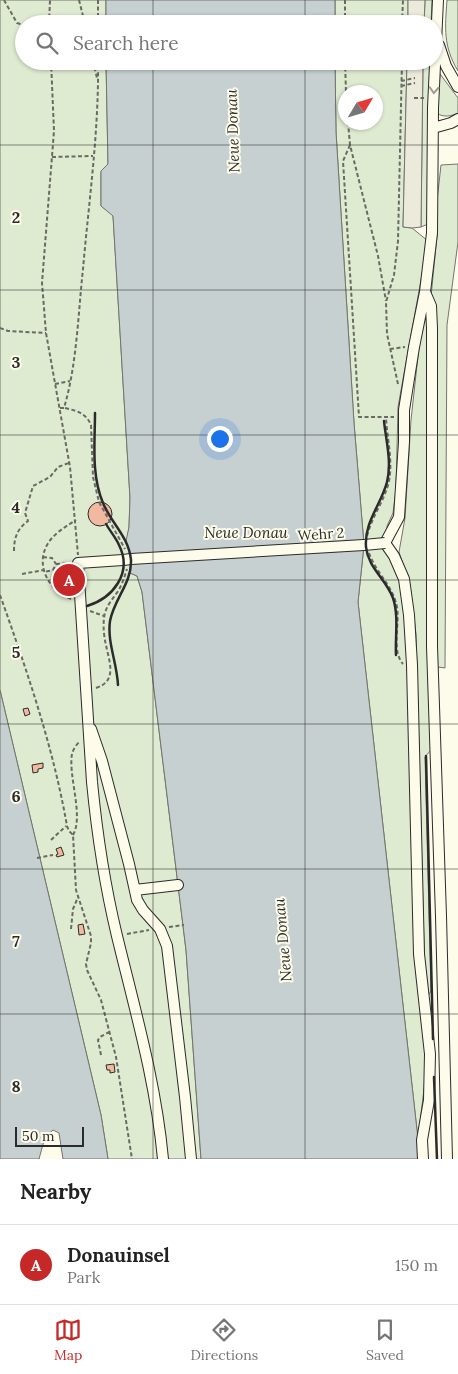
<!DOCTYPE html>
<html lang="en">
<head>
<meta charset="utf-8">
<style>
	:root { --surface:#fff; --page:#f6f6f6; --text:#222; --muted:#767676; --line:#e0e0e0; --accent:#c62828 }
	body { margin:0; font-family:Lora,serif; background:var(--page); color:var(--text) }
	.compass { position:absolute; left:338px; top:85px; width:45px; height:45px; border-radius:50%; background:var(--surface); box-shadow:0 1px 4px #0004; rotate:52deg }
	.scale { position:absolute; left:15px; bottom:12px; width:69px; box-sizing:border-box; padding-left:5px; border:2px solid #2b2b2b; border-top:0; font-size:14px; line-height:18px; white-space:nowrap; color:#2b2b2b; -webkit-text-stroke:4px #fdfbea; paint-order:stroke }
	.you { position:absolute; left:219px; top:438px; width:18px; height:18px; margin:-12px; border:4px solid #fff; border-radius:50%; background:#1a73e8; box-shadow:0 0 0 8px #1a73e833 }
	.badge { display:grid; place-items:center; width:32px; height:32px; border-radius:50%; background:var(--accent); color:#fff; font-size:16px; font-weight:700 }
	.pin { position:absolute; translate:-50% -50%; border:2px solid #fff; box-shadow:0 1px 5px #0006 }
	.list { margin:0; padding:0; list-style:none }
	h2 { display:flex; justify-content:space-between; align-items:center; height:65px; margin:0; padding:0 20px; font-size:21px }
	h2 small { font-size:16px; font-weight:400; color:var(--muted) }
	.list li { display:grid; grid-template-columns:32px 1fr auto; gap:15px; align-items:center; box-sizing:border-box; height:80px; padding:0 20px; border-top:1px solid var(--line) }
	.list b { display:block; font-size:19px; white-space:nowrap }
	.list p { margin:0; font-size:16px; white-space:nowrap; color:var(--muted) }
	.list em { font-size:16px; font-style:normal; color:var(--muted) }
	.icon { flex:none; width:28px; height:28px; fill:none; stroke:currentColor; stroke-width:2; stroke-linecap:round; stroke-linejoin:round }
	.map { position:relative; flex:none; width:458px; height:1159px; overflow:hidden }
	.search { position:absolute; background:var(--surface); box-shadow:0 1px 4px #0004; left:15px; right:15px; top:15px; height:55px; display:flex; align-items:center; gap:12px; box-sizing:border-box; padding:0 18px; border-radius:28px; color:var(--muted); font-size:19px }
	.sheet { height:145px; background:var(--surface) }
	nav { display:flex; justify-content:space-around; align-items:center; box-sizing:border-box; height:70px; border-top:1px solid var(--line); background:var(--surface); font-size:14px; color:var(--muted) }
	nav a { display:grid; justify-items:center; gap:2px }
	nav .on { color:var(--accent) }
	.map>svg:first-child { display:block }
	.green { fill:#deebd1; stroke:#74746e; fill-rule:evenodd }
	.parking { fill:#eceadb; stroke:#74746e }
	.water { fill:#c7d0d0; stroke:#74746e }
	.building { fill:#f2b8a0; stroke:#2b2b2b }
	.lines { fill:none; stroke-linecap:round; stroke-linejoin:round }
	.minor-casing { stroke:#2b2b2b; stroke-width:12 }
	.path { stroke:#6a6964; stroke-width:2; stroke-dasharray:4 2.5; stroke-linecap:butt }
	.minor { stroke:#fdfbea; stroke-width:10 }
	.minor-bridge-casing { stroke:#2b2b2b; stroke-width:12; stroke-linecap:butt }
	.minor-bridge { stroke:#fdfbea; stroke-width:10 }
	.wall { stroke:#2b2b2b; stroke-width:2.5 }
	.oneway { stroke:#9e9d94 }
	.grid { fill:none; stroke:#2b2b2b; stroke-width:1; stroke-opacity:0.55 }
	.labels { text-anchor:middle; stroke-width:4; stroke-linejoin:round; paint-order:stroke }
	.street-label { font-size:14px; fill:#2b2b2b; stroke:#fdfbea }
	.water-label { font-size:15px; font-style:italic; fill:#2b2b2b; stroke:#fdfbea }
	.grid-label { font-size:16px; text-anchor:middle; font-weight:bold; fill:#2b2b2b; stroke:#fdfbea; stroke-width:4; stroke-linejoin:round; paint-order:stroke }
</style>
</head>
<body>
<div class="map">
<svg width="458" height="1159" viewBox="0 0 458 1159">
	<rect width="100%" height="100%" fill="#fdfbea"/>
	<path class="green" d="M0 0H106V24H24V61H106L108 164 101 172V206L113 215 130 498 129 527 127 541 131 559 130 573 137 576 142 592 186 950 201 1159H108L101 1115 0 690Z
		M335 0H408V24H335Z
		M425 0H432L431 24H424Z
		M447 0H458V71C443 46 445 28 447 0Z
		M335 61H407L403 227 412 228 428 241 398 407 396 489 393 513 387 526 389 556 397 571 403 593 409 660 427 1064 418 1139 358 602 364 545 354 423 336 132ZM346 92H376V122H346Z
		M423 61H431L428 224 421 227Z
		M440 74 458 98V113C452 116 443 118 437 113Z
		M458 164V242L447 325 445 668 431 666V750L425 757 431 991 428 996 425 985 416 634 410 585 399 552 405 518 411 420 420 338 424 320 429 317 437 236V201L441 165Z"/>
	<path class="parking" d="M408 0H425L424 24H408Z
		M407 61H423L421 227 412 228 403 227Z"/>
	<path class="water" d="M106 0H335V24H106Z
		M106 61H335L336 132 354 423 364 545 358 602 418 1139 419 1159H201L186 950 142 592 137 576 130 573 131 559 126 541 129 527 130 498 113 216 101 206V171L108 164Z
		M0 690 101 1115 108 1159H63L59 1133 53 1130 45 1137 39 1159H0Z"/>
	<path class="building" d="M88 514a12 12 0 1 1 24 0a12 12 0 1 1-24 0Z
		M28 708 30 714 25 716 23 709Z
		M43 763V768L38 769V772L33 773 32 765Z
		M61 847 64 855 57 857 56 855 58 854 56 849Z
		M83 924 85 934 79 935 78 925Z
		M114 1064 115 1072 110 1073V1070H107L106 1065Z"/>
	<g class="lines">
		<g class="minor-casing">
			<path id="minor" d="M439 45 446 66 458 87
				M433 128 451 123 458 119
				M425 292 431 306 432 328V646L441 916 447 1159
				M131 559 364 545
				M123 560 78 563 92 782C97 834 105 886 117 936 135 1010 156 1083 163 1159
				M91 729 102 761 129 864 137 900 143 910 160 929 167 946 185 1097 191 1159
				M135 890 178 885
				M423 1159 422 1140 429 1100 430 1054 419 954 412 665 409 615 404 579 394 556 385 543 399 517 404 442V410L414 347 425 292 432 233 433 108 438 0"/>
		</g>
		<path class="path" d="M4 0 17 23 24 25
			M79 0 85 24
			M98 0V24
			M345 0V24
			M37 24 48 18
			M49 24 50 0
			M402 24 403 0
			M51 61 54 131 42 283 46 333 70 467 78 555
			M93 61 97 78
			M345 61 346 92
			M401 81 415 78
			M401 86 415 83
			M414 98H424
			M348 122 350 145 378 256 386 301
			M350 145 343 161 359 417H394
			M52 157 93 156
			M0 328 8 331 46 333
			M390 349 405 347
			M55 384 70 381
			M398 384 387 334 386 302 394 275 398 241 402 61
			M60 408H64C77 364 78 315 83 269 89 200 99 131 98 61
			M65 408C77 411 86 413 91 425L93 477 99 502 125 549
			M367 536C372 516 385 500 389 481 393 460 387 438 386 418
			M14 551C14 538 17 529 28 521L25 513 33 486 50 477 58 467 69 463
			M369 553C376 573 393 586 397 607 400 624 391 650 403 664
			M43 557 52 558 56 564 53 570 44 572
			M56 564 69 563
			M22 574 44 570
			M0 595C27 671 53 746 67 826L69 831 73 835 76 890 91 936V943L86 964 87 970 101 1000 116 1057 132 1159
			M71 599C50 591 35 567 47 545 53 534 65 527 76 520
			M90 611 104 616
			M96 688C118 681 109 661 106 645 104 637 103 627 104 618 105 608 111 601 116 594 122 586 124 578 127 569
			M73 835C84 816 68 776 72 754 73 749 77 744 80 741
			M51 840 66 826
			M37 858 53 855
			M169 927 184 925
			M71 929 73 909 78 897
			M127 934 149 930
			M101 1055 98 1040 100 1037 109 1032"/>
		<use href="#minor" class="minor"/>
		<g class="minor-bridge-casing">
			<path id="minor-bridge" d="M364 545 385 543
				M123 560 131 559"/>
		</g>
		<use href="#minor-bridge" class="minor-bridge"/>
		<path class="wall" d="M95 413C95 442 91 475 103 503 111 523 129 537 131 560 132 583 114 599 110 621 107 642 117 663 118 685
			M384 421C386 441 392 462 387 482 381 505 364 522 366 547 368 568 386 579 393 598 399 616 395 637 396 655
			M87 606C113 598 133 573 119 545 116 538 110 531 106 524
			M426 756 433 1039
			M434 1077 437 1159"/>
	</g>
	<defs><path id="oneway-chevron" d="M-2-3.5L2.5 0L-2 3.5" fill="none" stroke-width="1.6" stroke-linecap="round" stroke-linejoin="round" transform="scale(1.25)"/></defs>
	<use class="oneway" href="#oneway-chevron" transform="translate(434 90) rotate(93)"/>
	<path class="grid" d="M153 0V24M305 0V24M153 61V1159M305 61V1159M0 145H458M0 290H458M0 435H458M0 580H458M0 724H458M0 869H458M0 1014H458"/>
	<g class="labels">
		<g class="street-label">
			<text transform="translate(321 534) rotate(-4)" y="5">Wehr 2</text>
		</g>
		<g class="water-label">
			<text transform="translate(233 131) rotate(-92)" y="5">Neue Donau</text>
			<text x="246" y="538">Neue Donau</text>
			<text transform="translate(283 940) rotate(-95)" y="5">Neue Donau</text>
		</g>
	</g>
	<g class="grid-label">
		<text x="16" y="223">2</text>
		<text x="16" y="368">3</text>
		<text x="16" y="513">4</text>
		<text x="16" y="658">5</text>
		<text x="16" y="802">6</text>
		<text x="16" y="947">7</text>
		<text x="16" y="1092">8</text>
	</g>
</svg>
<svg class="compass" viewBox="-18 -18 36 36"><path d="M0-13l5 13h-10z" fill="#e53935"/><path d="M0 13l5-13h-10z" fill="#767676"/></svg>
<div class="scale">50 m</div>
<div class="you"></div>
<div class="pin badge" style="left:69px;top:580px">A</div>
<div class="search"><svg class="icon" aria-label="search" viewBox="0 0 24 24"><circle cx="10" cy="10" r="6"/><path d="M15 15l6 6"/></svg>Search here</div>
</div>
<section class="sheet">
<h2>Nearby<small></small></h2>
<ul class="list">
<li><span class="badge">A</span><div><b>Donauinsel</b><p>Park</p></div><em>150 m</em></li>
</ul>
</section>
<nav>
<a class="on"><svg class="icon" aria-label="map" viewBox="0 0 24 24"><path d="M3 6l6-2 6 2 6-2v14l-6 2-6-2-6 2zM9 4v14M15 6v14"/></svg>Map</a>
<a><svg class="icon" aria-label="directions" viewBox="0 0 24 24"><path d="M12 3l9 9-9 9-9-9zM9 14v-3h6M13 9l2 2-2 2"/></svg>Directions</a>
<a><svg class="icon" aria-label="saved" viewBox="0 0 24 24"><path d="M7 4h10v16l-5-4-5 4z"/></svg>Saved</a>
</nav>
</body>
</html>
